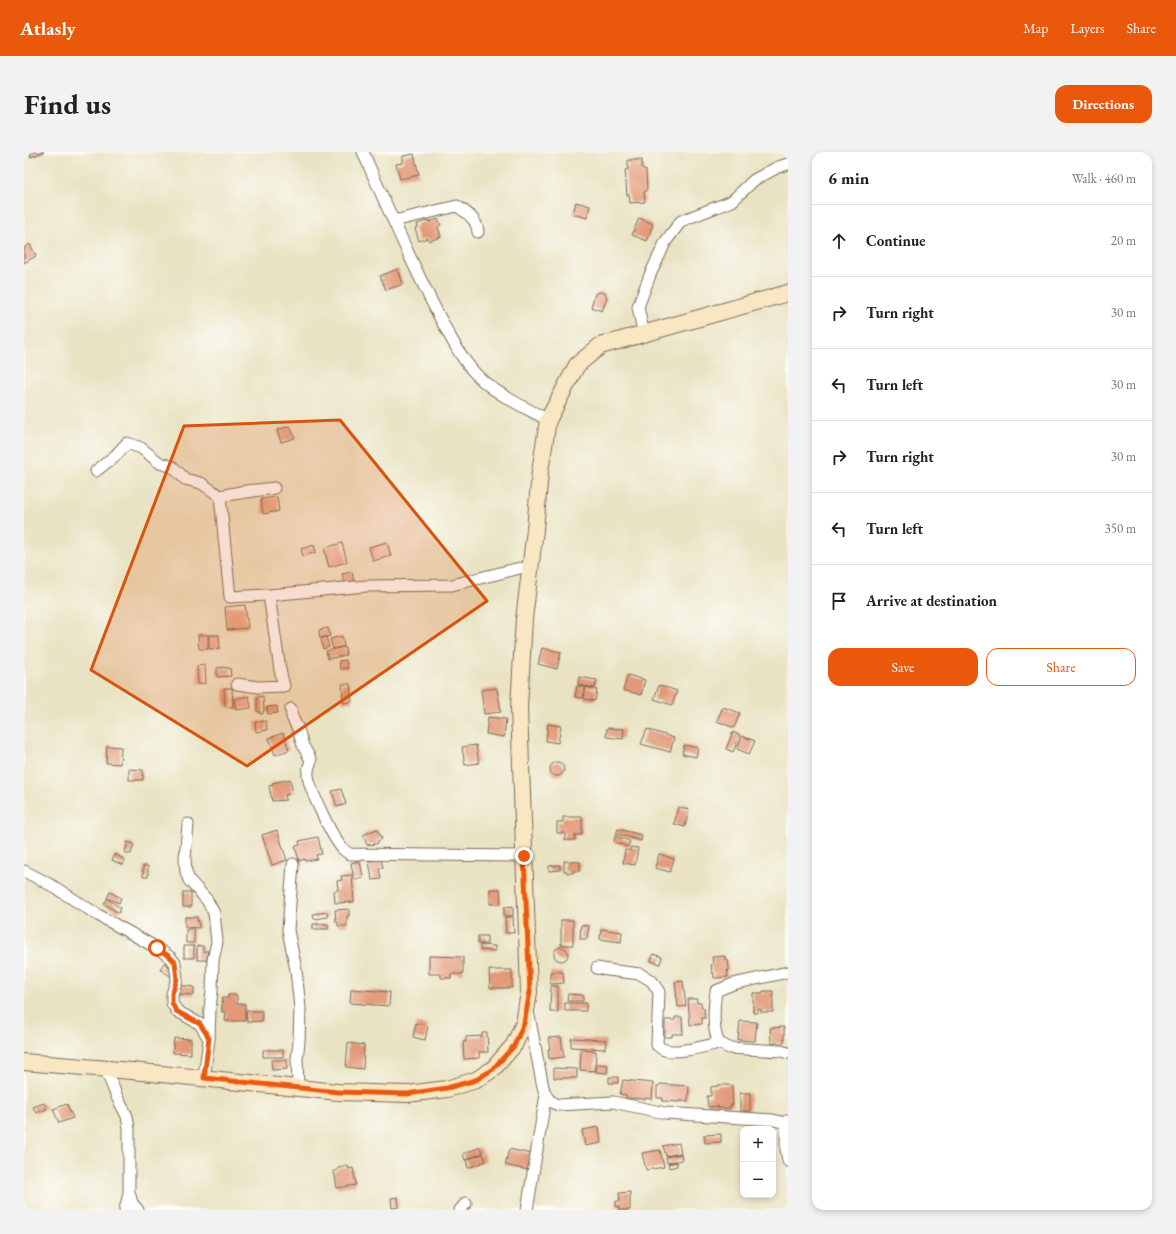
<!DOCTYPE html>
<html lang="en">
<head>
<meta charset="utf-8">
<style>
	:root { --surface:#fff; --page:#f2f2f2; --text:#202124; --muted:#757577; --line:#e0e0e0; --accent:#ea580c }
	body { margin:0; font-family:"EB Garamond",serif; background:var(--page); color:var(--text) }
	.controls { position:absolute; right:12px; bottom:12px; display:grid; overflow:hidden; border-radius:8px; box-shadow:0 2px 6px #0003 }
	.controls button { width:36px; height:36px; display:grid; place-items:center; padding:0; border:0; border-bottom:1px solid var(--line); background:var(--surface); color:var(--text); font:20px sans-serif }
	.stop { position:absolute; width:12px; height:12px; margin:-9px; border:3px solid #ea580c; border-radius:50%; background:#fff }
	.stop.end { background:#ea580c; border-color:#fff; box-shadow:0 1px 4px #0008 }
	.list { margin:0; padding:0; list-style:none }
	h2 { display:flex; justify-content:space-between; align-items:center; height:52px; margin:0; padding:0 16px; font-size:17px }
	h2 small { font-size:13px; font-weight:400; color:var(--muted) }
	.list li { display:grid; grid-template-columns:26px 1fr auto; gap:12px; align-items:center; box-sizing:border-box; height:72px; padding:0 16px; border-top:1px solid var(--line) }
	.list b { display:block; font-size:15px; white-space:nowrap }
	.list em { font-size:13px; font-style:normal; color:var(--muted) }
	.actions { display:flex; gap:8px; padding:12px 16px }
	.actions a { flex:1; padding:9px 0; border:1px solid var(--accent); border-radius:12px; text-align:center; font-size:14px; color:var(--accent) }
	.actions .main { background:var(--accent); color:#fff }
	.icon { flex:none; width:22px; height:22px; fill:none; stroke:currentColor; stroke-width:2; stroke-linecap:round; stroke-linejoin:round }
	.map { position:relative; flex:none; width:764px; height:1058px; overflow:hidden; border-radius:12px }
	header { display:flex; align-items:center; gap:24px; box-sizing:border-box; height:56px; padding:0 20px; background:var(--accent); color:#fff }
	header strong { font-size:19px }
	nav { display:flex; gap:22px; margin-inline-start:auto; font-size:14px }
	.intro { display:flex; align-items:center; justify-content:space-between; box-sizing:border-box; height:96px; padding:0 24px }
	h1 { margin:0; font-size:28px }
	.button { padding:10px 18px; border-radius:12px; background:var(--accent); color:#fff; font-size:14px; font-weight:700 }
	main { display:flex; gap:24px; padding:0 24px }
	aside { flex:1; background:var(--surface); border-radius:12px; box-shadow:0 2px 6px #0003 }
	.map>svg:first-child { display:block }
	.building { fill:#e39978 }
	.lines { fill:none; stroke-linecap:round; stroke-linejoin:round }
	.street-casing { stroke:#786b58; stroke-width:13 }
	.secondary-casing { stroke:#786b58; stroke-width:18 }
	.street { stroke:#fff; stroke-width:11 }
	.secondary { stroke:#f9e7c3; stroke-width:16 }
	.route { stroke:#ea580c; stroke-width:5 }
	.marked { fill:#d7540e; fill-opacity:0.2; stroke:#d7540e; stroke-width:3; stroke-linejoin:round }
</style>
</head>
<body>
<header>
<strong>Atlasly</strong>
<nav><a>Map</a><a>Layers</a><a>Share</a></nav>
</header>
<div class="intro"><h1>Find us</h1><a class="button">Directions</a></div>
<main>
<div class="map">
<svg width="764" height="1058" viewBox="0 0 764 1058">
	<rect width="100%" height="100%" fill="#fdfcf7"/>
	<filter id="ink" filterUnits="userSpaceOnUse"><feTurbulence type="fractalNoise" baseFrequency=".025" numOctaves="2"/><feDisplacementMap in="SourceGraphic" scale="8" xChannelSelector="R" yChannelSelector="G"/><feConvolveMatrix kernelMatrix="1 2 1 2 8 2 1 2 1" color-interpolation-filters="sRGB"/></filter>
	<filter id="wash" filterUnits="userSpaceOnUse"><feTurbulence type="fractalNoise" baseFrequency=".012" numOctaves="4" result="noise"/><feDisplacementMap in="SourceGraphic" scale="16" xChannelSelector="R" yChannelSelector="G"/><feGaussianBlur stdDeviation="0.9" result="paint"/><feColorMatrix in="noise" values="0 0 0 0 0 0 0 0 0 0 0 0 0 0 0 0 0 1.4 0 .05"/><feComposite in="paint" operator="in"/></filter>
	<g filter="url(#wash)">
		<rect width="100%" height="100%" fill="#e9e3c3"/>
		<g id="blocks">
			<path class="building" d="M6 0H20L7 5Z
				M390 2 395 23 376 27 372 12 379 11V4Z
				M604 8H618V16L622 18 623 38 620 40 621 50 606 51 605 43H603L601 18 604 17Z
				M552 50 566 54 563 66 549 62Z
				M615 66 629 72 623 89 608 83Z
				M414 67 417 73 414 75 417 85 405 89 404 86 395 89 391 76 394 75 393 72 405 68V70Z
				M6 92 12 104 0 111V96Z
				M374 117 379 132 362 138 356 124Z
				M576 140 581 141 583 146 578 159 567 155 571 142Z
				M266 274 271 286 257 290 253 278Z
				M253 345 255 359 239 362 237 347Z
				M363 390 367 404 349 409 345 395Z
				M318 391 323 410 305 415 300 396Z
				M290 393 292 400 279 404 277 397Z
				M328 420 330 430 321 432 318 422Z
				M221 453 224 476 203 478 201 455Z
				M304 476 306 484 296 486 295 478Z
				M174 483H184V497H175Z
				M185 483H195L196 496 185 497Z
				M318 484 320 494 309 497 306 487Z
				M302 485 305 495 299 497 297 487Z
				M321 495 322 503 304 507 302 499Z
				M518 496 537 500 533 517 514 512Z
				M322 508 324 516 316 517 315 509Z
				M181 513 182 531 174 532 173 514Z
				M201 515V516H206L207 524 193 525V516Z
				M604 523 621 528 617 543 599 538Z
				M555 525 573 528 571 536 554 533Z
				M318 532H326L328 550 319 551Z
				M635 533 653 539 648 553 630 547Z
				M553 534 561 535 559 546 551 545Z
				M562 535 573 538 571 549 560 547Z
				M200 536H208L209 555H201Z
				M473 536 477 560 460 562 457 538Z
				M225 544 227 556 212 558 210 547Z
				M239 544 240 559H239V562H236V559L233 560V545Z
				M253 554 254 561 244 562 243 555Z
				M699 555 716 561 710 576 693 569Z
				M464 565 482 567 480 585 462 582Z
				M242 569 243 578 232 580 231 570Z
				M524 572 537 574 534 591 522 589Z
				M583 576 600 577 599 587 582 585Z
				M623 577 650 586 646 600 617 592Z
				M709 580 716 583 709 600 702 597Z
				M259 581 265 598 251 603 245 586Z
				M718 584 731 589 725 602 713 597Z
				M452 593 455 611 441 613 438 595Z
				M660 593 674 596 672 605 658 602Z
				M83 594 97 595 96 612 82 611Z
				M526 617a7 7 0 1 1 14 0a7 7 0 1 1-14 0Z
				M105 617 119 618V628H105Z
				M266 627 269 641 261 643 262 648 248 649 245 634 249 633 248 631Z
				M317 637 322 652 313 655 308 639Z
				M654 655 665 657 661 675 650 672Z
				M539 665H558V683H551V688H541V681H533V670H539Z
				M353 677 358 687 354 689V691L348 693 347 692 343 693 339 683Z
				M594 677 618 683 617 689 592 682Z
				M253 678 263 708 248 713 238 683Z
				M591 684 606 689 604 695 590 690Z
				M294 685 298 702 292 703 293 707 281 709V707L275 709 271 694 276 693 275 689Z
				M103 690 110 692 107 702 101 701Z
				M606 695 614 696 611 713 599 711 601 698 606 699Z
				M91 702 101 708 99 713 88 708Z
				M635 702 650 707 646 720 631 716Z
				M357 707 359 716H355L357 727 348 728 345 709Z
				M336 709 339 726 330 728 327 711Z
				M540 709 556 710V719H549V721H543V719H540Z
				M536 713V718L525 719V714Z
				M119 714H124V725H119Z
				M328 723 330 750 311 751 310 739 314 738 313 729 318 728 317 724Z
				M466 737H476L477 752H466Z
				M86 740 97 746 95 751 83 746Z
				M159 740H167V755H159Z
				M83 747 97 756 95 761 80 752Z
				M489 754V764H480V755Z
				M325 757V764H323V774H314V770H312L311 758Z
				M303 760 304 765 290 767 289 762Z
				M161 765H173V769H175V776L161 775Z
				M481 765H489L490 781H482Z
				M537 768H549V793H537Z
				M289 772H304V777H289Z
				M557 773 565 774 563 787H556Z
				M162 777H170V791H162Z
				M577 777 598 780 597 790 576 787Z
				M454 784H463V792H454Z
				M456 793 471 794V799L456 798Z
				M160 794H170V806H160Z
				M173 794H179V799H184L183 808H173Z
				M530 802a7 7 0 1 1 14 0a7 7 0 1 1-14 0Z
				M629 802 638 805 636 812 627 809Z
				M405 804 439 805V822H427V826H417V822H405Z
				M701 804V808H704L705 818H703L704 825 690 826V821H688L687 813 689 812 688 805Z
				M140 811 150 818 146 824 136 817Z
				M465 818H488V836H466Z
				M526 820H539L540 831 526 832Z
				M659 829 662 854 654 855 651 830Z
				M154 833 170 835V843L154 842Z
				M527 834H534V860H526Z
				M327 837 366 840 365 854 326 851Z
				M739 839H749V860H737V857H734V861H729V841H739Z
				M544 842 559 843V849H543Z
				M204 843H213V852H221V869H201L202 860H198V846H204Z
				M664 847H673V851H677L678 856H680L681 866H678V872L666 873Z
				M541 851H562V859H541Z
				M222 859H238V869L223 870Z
				M651 865H658L659 882H648V885H641V868H651Z
				M716 869 733 870 731 889 714 888Z
				M392 871 404 874 401 888 389 885Z
				M760 875V891H747L746 876Z
				M458 881H463L464 900H455V906L440 907 439 890H442V885L458 884Z
				M537 885 540 905 525 907 524 897H526L524 886Z
				M150 886 167 887V902L149 901Z
				M547 886 582 888 581 897 547 895Z
				M324 891 340 893 339 917 322 915Z
				M239 898H259V905H239Z
				M557 898 572 899 571 919 556 918Z
				M247 908H263V917L248 918Z
				M573 912 584 913 583 921 572 920Z
				M530 916 553 917V926H530Z
				M585 925H594V931H585Z
				M599 928 629 931 628 947 622 946V947L602 946V943L596 942Z
				M636 932 665 934 664 949H656V950L638 949 639 946H633V934H635Z
				M694 933H708L709 953H706V956H694V954L684 955 683 944H687V935L694 934Z
				M716 941H726V959H716Z
				M20 951 23 957 12 961 9 955Z
				M43 952 49 966 35 971 29 957Z
				M575 975 577 991 561 994 558 978Z
				M697 982V990L681 991 680 983Z
				M655 991 657 1001 642 1004 639 994Z
				M456 995 459 1001 441 1008 439 1002Z
				M485 997 508 1002 504 1018 481 1013Z
				M636 998 640 1015 622 1018 618 1001Z
				M459 1002 462 1009 444 1016 442 1008Z
				M657 1002 658 1008 643 1011 642 1005Z
				M653 1010V1014L645 1016 644 1012Z
				M324 1014 325 1017 329 1016 332 1033 313 1036 310 1019 314 1018V1016Z
				M606 1040V1058H595V1055H592V1049H596L595 1041Z
				M374 1045 375 1055 368 1056 367 1046Z"/>
		</g>
	</g>
	<g filter="url(#ink)">
		<use href="#blocks" fill-opacity="0" stroke="#786b58" stroke-width="1"/>
		<g class="lines">
			<g class="street-casing">
				<path id="street" d="M339 0C362 53 385 106 412 158 424 181 439 212 459 229 478 245 502 256 524 268
					M374 68 433 54C443 61 453 67 454 80
					M618 174 614 155 626 123 642 89 657 69 708 49 730 28 754 15 764 12
					M72 319 92 303 103 291 117 296 136 311 149 315 161 327 177 331 196 344 250 336 222 339 196 344 206 445 242 443
					M213 532 234 535 260 534 256 518 245 443 342 434 428 433 496 416
					M267 557 268 565 274 577 279 594 287 608C286 612 283 619 284 623 285 637 309 687 319 697 321 699 324 701 326 702L500 704
					M164 672 161 706 162 720 165 728 183 748 190 761 193 790 189 808 188 839 186 856 185 887
					M269 712 264 778 272 818 276 856 275 890 273 907 274 936
					M0 719 27 733 74 763 133 796 146 805 151 811 153 827 148 842V851L153 859 176 872 185 887 180 926
					M573 816 584 818 616 822 628 829 635 840 633 893C635 894 636 896 638 897 650 903 682 894 695 891
					M764 820 709 832 692 839C690 854 688 878 695 891L705 896 757 899 764 901
					M504 859 519 935C522 945 524 949 534 953L589 950 641 961 749 968 762 971 764 968
					M81 916 94 947 103 964 105 977V1040L108 1051 114 1058
					M764 971H762V997L764 1009
					M101 1058 105 1041
					M436 1058 442 1051
					M503 1058 522 942"/>
			</g>
			<g class="secondary-casing">
				<path id="secondary" d="M0 910 108 919 314 940 383 942 423 937 452 928 469 917 490 893 500 871 505 840 495 556 500 467 511 378 516 320 524 268 553 213 576 194 764 141"/>
			</g>
			<use href="#street" class="street"/>
			<use href="#secondary" class="secondary"/>
		</g>
	</g>
	<g class="lines" filter="url(#ink)">
		<path class="route" d="M133 796 146 805 151 810 153 827 148 842V851L152 859 176 872 185 886 180 926 314 940 383 942 423 936 452 928 469 917 490 894 500 871 506 840 500 704"/>
	</g>
	<path class="marked" d="M316 268 463 449 223 614 67 518 160 274Z"/>
</svg>
<div class="controls">
<button>+</button>
<button>−</button>
</div>
<div class="stop" style="left:133px;top:796px"></div>
<div class="stop end" style="left:500px;top:704px"></div>
</div>
<aside>
<h2>6 min<small>Walk · 460 m</small></h2>
<ul class="list">
<li><svg class="icon" aria-label="ahead" viewBox="0 0 24 24"><path d="M12 20V5M6 11l6-6 6 6"/></svg><div><b>Continue</b></div><em>20 m</em></li>
<li><svg class="icon" aria-label="right" viewBox="0 0 24 24"><path d="M7 20v-9h11M14 6l5 5-5 5"/></svg><div><b>Turn right</b></div><em>30 m</em></li>
<li><svg class="icon" aria-label="left" viewBox="0 0 24 24"><path d="M17 20v-9H6M10 6l-5 5 5 5"/></svg><div><b>Turn left</b></div><em>30 m</em></li>
<li><svg class="icon" aria-label="right" viewBox="0 0 24 24"><path d="M7 20v-9h11M14 6l5 5-5 5"/></svg><div><b>Turn right</b></div><em>30 m</em></li>
<li><svg class="icon" aria-label="left" viewBox="0 0 24 24"><path d="M17 20v-9H6M10 6l-5 5 5 5"/></svg><div><b>Turn left</b></div><em>350 m</em></li>
<li><svg class="icon" aria-label="arrive" viewBox="0 0 24 24"><path d="M6 21V4h12l-3 4 3 4H6"/></svg><div><b>Arrive at destination</b></div></li>
</ul>
<div class="actions"><a class="main">Save</a><a>Share</a></div>
</aside>
</main>
</body>
</html>
